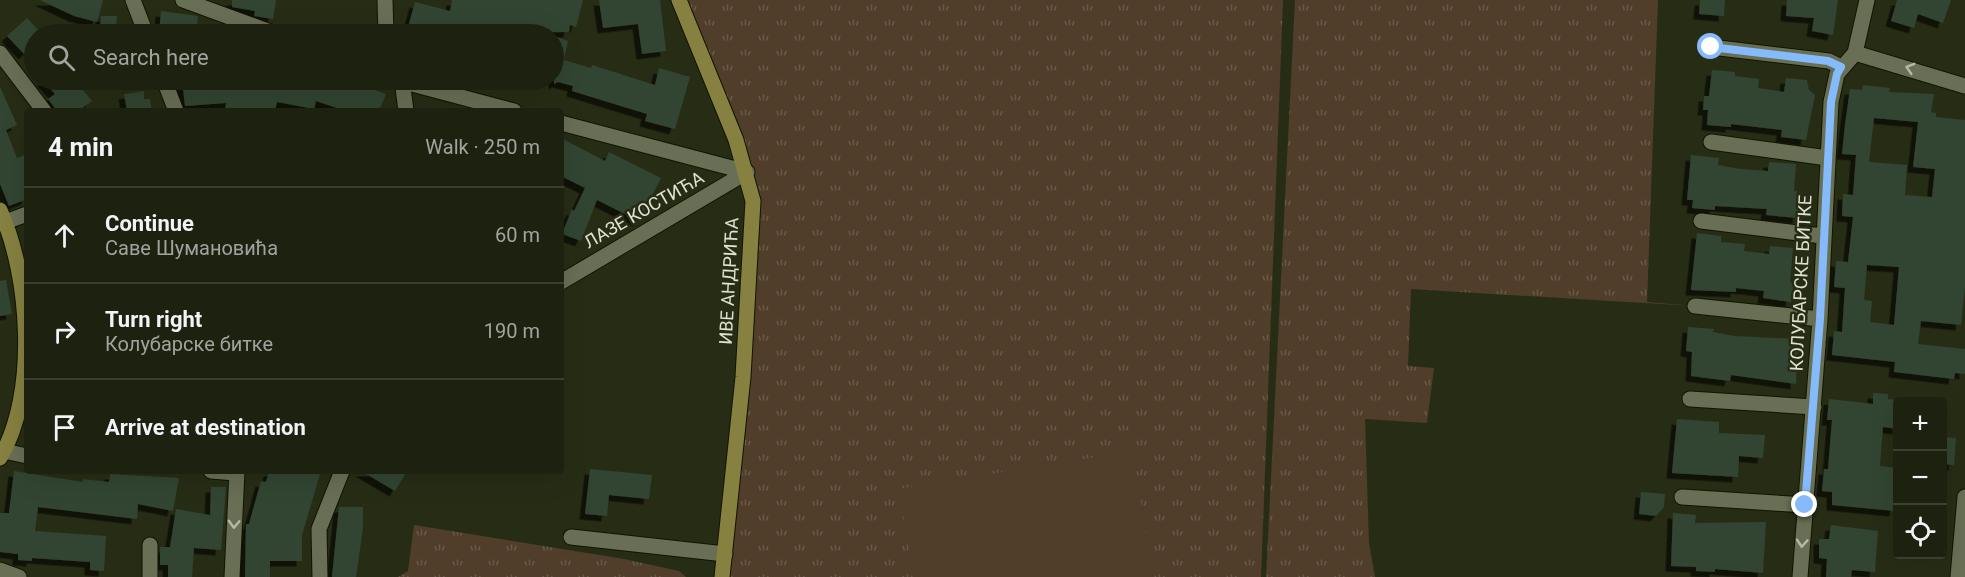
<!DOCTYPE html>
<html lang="en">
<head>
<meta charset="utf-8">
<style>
	:root { --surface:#1d2210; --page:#252a19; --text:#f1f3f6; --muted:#a0a49f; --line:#3b3f30 }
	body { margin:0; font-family:Roboto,sans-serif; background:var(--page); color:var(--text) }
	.controls { position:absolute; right:18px; bottom:18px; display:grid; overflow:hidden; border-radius:6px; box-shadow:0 6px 24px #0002 }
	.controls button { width:54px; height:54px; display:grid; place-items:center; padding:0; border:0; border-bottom:2px solid var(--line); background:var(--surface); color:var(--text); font:30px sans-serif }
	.stop { position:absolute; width:18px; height:18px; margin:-14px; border:4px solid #85bbfb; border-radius:50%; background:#fff }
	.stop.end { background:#85bbfb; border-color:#fff; box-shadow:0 2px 6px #0008 }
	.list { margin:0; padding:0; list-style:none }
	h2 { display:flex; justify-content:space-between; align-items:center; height:78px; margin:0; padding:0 24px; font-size:26px }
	h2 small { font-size:20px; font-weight:400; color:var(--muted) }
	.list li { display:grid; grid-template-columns:39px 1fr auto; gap:18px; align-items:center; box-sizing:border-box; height:96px; padding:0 24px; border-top:2px solid var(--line) }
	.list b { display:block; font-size:22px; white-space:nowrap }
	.list p { margin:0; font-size:20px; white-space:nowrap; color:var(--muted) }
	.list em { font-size:20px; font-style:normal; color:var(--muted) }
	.icon { flex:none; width:33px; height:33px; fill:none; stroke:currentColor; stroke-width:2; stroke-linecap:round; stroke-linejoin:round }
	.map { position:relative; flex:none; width:1965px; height:577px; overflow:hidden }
	.search { position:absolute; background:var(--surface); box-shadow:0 6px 24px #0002; left:24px; top:24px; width:540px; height:66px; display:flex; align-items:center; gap:15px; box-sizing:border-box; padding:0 21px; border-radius:33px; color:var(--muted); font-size:22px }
	.panel { position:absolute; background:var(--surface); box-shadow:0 6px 24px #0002; left:24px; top:108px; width:540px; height:366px; border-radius:6px }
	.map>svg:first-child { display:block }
	.grass { fill:url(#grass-tufts) }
	.garden { fill:#503d2a }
	.building { fill:#314532; fill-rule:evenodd; filter:url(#shadow) }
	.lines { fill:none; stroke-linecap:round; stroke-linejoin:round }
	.street-casing { stroke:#101501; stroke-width:17 }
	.secondary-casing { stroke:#101501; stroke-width:17 }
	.street { stroke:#696f55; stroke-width:15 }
	.secondary { stroke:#868041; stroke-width:15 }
	.oneway { stroke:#b5baa7 }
	.route { stroke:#85bbfb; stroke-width:8 }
	.labels { text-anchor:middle; stroke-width:5; stroke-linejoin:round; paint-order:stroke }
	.street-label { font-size:18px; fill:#dee2d3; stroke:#272d15 }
</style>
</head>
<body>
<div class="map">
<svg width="1965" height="577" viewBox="0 0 1965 577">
	<defs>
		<pattern id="grass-tufts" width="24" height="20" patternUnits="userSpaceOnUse" patternTransform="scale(1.5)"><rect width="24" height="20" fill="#503d2a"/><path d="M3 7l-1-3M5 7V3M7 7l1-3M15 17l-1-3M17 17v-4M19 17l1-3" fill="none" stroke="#695948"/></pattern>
		<filter id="shadow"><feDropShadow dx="-5.5" dy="5.5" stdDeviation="0" flood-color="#0009"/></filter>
	</defs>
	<rect width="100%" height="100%" fill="#272d15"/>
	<path class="grass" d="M679 0H1283L1261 577H722L753 201Z
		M1295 0H1658L1647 302 1695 306 1411 289 1408 366 1434 368 1427 423 1365 419 1369 543 1375 577H1266Z
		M414 525 624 559 679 571 686 577H398L408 571Z"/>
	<path class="garden" d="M1133 451 1153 577H913L899 489Z"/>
	<path class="building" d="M40 0H103L97 22 74 16Z
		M232 0H276L273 19 254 16 255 11 232 7Z
		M452 0H583L576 27 570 25 569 32 419 34 407 31 415 2 450 11Z
		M599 0H660L666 51 642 54 638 24 603 28Z
		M1700 0H1725L1724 16 1699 14Z
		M1787 0H1838L1833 35 1812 31 1814 18 1786 16Z
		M1897 0H1951L1943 23 1918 14 1914 28 1891 21Z
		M161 11 198 16 196 34H159Z
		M101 16H117L116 29 100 28Z
		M27 18 42 34H34V45L24 54 7 36Z
		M554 36 568 41 564 60 591 68 592 65 655 85 659 68 690 77 675 129 645 121 647 114 572 91 573 86 558 82 554 84Z
		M1712 70 1735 72V76L1759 79 1758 88 1784 92 1786 78 1807 80 1809 90 1815 95 1806 140 1781 137 1782 130 1731 124V127L1707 125 1708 110H1703L1704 96H1709Z
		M42 80H75L92 101 78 111H57L48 99 55 94Z
		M182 80H207V83L234 87 235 80H348L386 94 379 111H346L316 101 314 109 277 102 275 111H225L226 103 185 106Z
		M1863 85 1890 88 1889 92 1934 94 1931 112 1936 113V117L1965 120V287L1961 325 1921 321 1918 344 1965 349V374L1955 373 1954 379 1894 372 1895 362 1832 355 1834 331 1842 332 1845 288 1834 287 1836 261 1848 262 1853 217 1842 216 1843 194 1853 195 1856 155 1842 154 1845 125 1850 89 1862 90ZM1874 118 1918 122 1913 167 1935 169 1932 197 1905 195 1907 165 1869 162ZM1867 265 1899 267 1894 325 1870 322 1872 301 1864 300Z
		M0 87 17 125 6 130 17 158 27 154V199L9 206 0 184Z
		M144 91V99H150L152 111H127L124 94Z
		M561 138 605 161 609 152 661 178 639 221 597 200 581 241 562 234 572 209 574 211 585 188 561 176Z
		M1691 155 1719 158 1718 165 1740 169 1768 171 1769 162 1796 164 1794 191H1797L1796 199H1800L1798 218 1766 215 1767 209 1715 206V210L1692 208 1693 200H1687Z
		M1697 233 1721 236V242L1745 244 1744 251 1769 254 1770 246 1793 248 1790 282 1794 283 1791 302 1763 298 1764 291 1736 288V292L1691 290Z
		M6 280 12 314 0 316V281Z
		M1688 327 1714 329 1713 332 1734 336 1798 339 1796 384 1731 375 1730 381 1691 376 1692 352 1686 351Z
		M1873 393 1888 394V399L1898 400V429L1883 427 1880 466 1898 468 1895 511 1832 505V492L1822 491 1824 469H1828L1832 420H1827L1829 399 1873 404Z
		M1677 419 1719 422V433L1765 435 1763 458 1739 456 1738 477 1672 473Z
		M1942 437 1956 438 1954 465 1942 464Z
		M590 469 652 475 649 499 609 495 607 516 585 514Z
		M14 471 83 482V479L109 482 110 474 179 478 173 511 138 504 137 519 38 507 35 531 106 536 104 571 90 570V562L32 558V561L18 560V554L0 552V513H9Z
		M269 471H321L302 535V561H270V577H245L246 524H249L261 481 266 482Z
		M361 471H407L395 491Z
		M211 487H226L221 550 194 548 192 577H168V565H160V547H170L176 509 210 515Z
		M1641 492 1665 494 1664 507 1656 516 1639 514Z
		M339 507H363V528L356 577H332Z
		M1673 513 1696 515 1695 523 1766 522 1763 573 1715 569V572L1696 571V567L1671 566Z
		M1831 525 1878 531 1875 572 1852 570 1851 577H1826L1827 559 1819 558V539H1829Z"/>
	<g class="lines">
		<g class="street-casing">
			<path id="street" d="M133 0 146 34
				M183 0 276 34
				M385 0 386 34
				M1711 47 1829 61 1841 67
				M0 53 44 111
				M1855 53 1965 86
				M164 80 176 111
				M397 80 514 111
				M402 80 406 111
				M561 123 747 172
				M1711 142 1828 158
				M1701 221 1822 236
				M0 224 27 214
				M561 282 747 172
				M1695 306 1820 319
				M1690 399 1814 407
				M4 451 27 456
				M211 471 236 473
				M1682 497 1805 505
				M571 537 725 554
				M0 570 19 577
				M150 577V545
				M232 577 237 471
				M320 577 319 529 342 471
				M1800 577 1820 319 1831 102 1837 74 1855 53 1867 0
				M1958 577 1965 497"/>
		</g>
		<g class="secondary-casing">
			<path id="secondary" d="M679 0 736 140 753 201 743 377 722 577
				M0 210C30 276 38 394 0 458"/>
		</g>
		<use href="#street" class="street"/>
		<use href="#secondary" class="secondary"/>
	</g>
	<defs><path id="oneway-chevron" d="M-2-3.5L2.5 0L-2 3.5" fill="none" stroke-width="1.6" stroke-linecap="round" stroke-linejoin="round" transform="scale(1.5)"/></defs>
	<g class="oneway">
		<use href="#oneway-chevron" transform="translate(1910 68) rotate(-163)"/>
		<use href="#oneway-chevron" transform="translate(234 524) rotate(92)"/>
		<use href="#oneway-chevron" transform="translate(1802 543) rotate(94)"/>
	</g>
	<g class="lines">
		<path class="route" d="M1711 47 1828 61 1841 67 1837 74 1831 102 1820 319 1805 505"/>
	</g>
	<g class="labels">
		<g class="street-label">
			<text transform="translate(644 210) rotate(-30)" y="6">ЛАЗЕ КОСТИЋА</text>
			<text transform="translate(729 281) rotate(-87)" y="6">ИВЕ АНДРИЋА</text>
			<text transform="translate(1801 283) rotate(-87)" y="6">КОЛУБАРСКЕ БИТКЕ</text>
		</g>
	</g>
</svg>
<div class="controls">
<button>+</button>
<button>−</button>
<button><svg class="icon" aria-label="locate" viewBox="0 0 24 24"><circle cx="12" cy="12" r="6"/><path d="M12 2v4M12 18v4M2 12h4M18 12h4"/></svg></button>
</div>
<div class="stop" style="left:1711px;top:47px"></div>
<div class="stop end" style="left:1805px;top:505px"></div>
<div class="search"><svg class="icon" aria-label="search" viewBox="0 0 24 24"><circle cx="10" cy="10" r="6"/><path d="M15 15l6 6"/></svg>Search here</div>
<section class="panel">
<h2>4 min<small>Walk · 250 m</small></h2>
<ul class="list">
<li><svg class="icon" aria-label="ahead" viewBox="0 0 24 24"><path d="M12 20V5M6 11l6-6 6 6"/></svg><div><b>Continue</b><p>Саве Шумановића</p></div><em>60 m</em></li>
<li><svg class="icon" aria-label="right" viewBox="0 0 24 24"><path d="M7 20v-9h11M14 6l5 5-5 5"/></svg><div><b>Turn right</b><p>Колубарске битке</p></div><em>190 m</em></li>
<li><svg class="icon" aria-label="arrive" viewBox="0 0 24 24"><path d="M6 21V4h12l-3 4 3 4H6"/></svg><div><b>Arrive at destination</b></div></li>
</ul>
</section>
</div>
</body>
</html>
